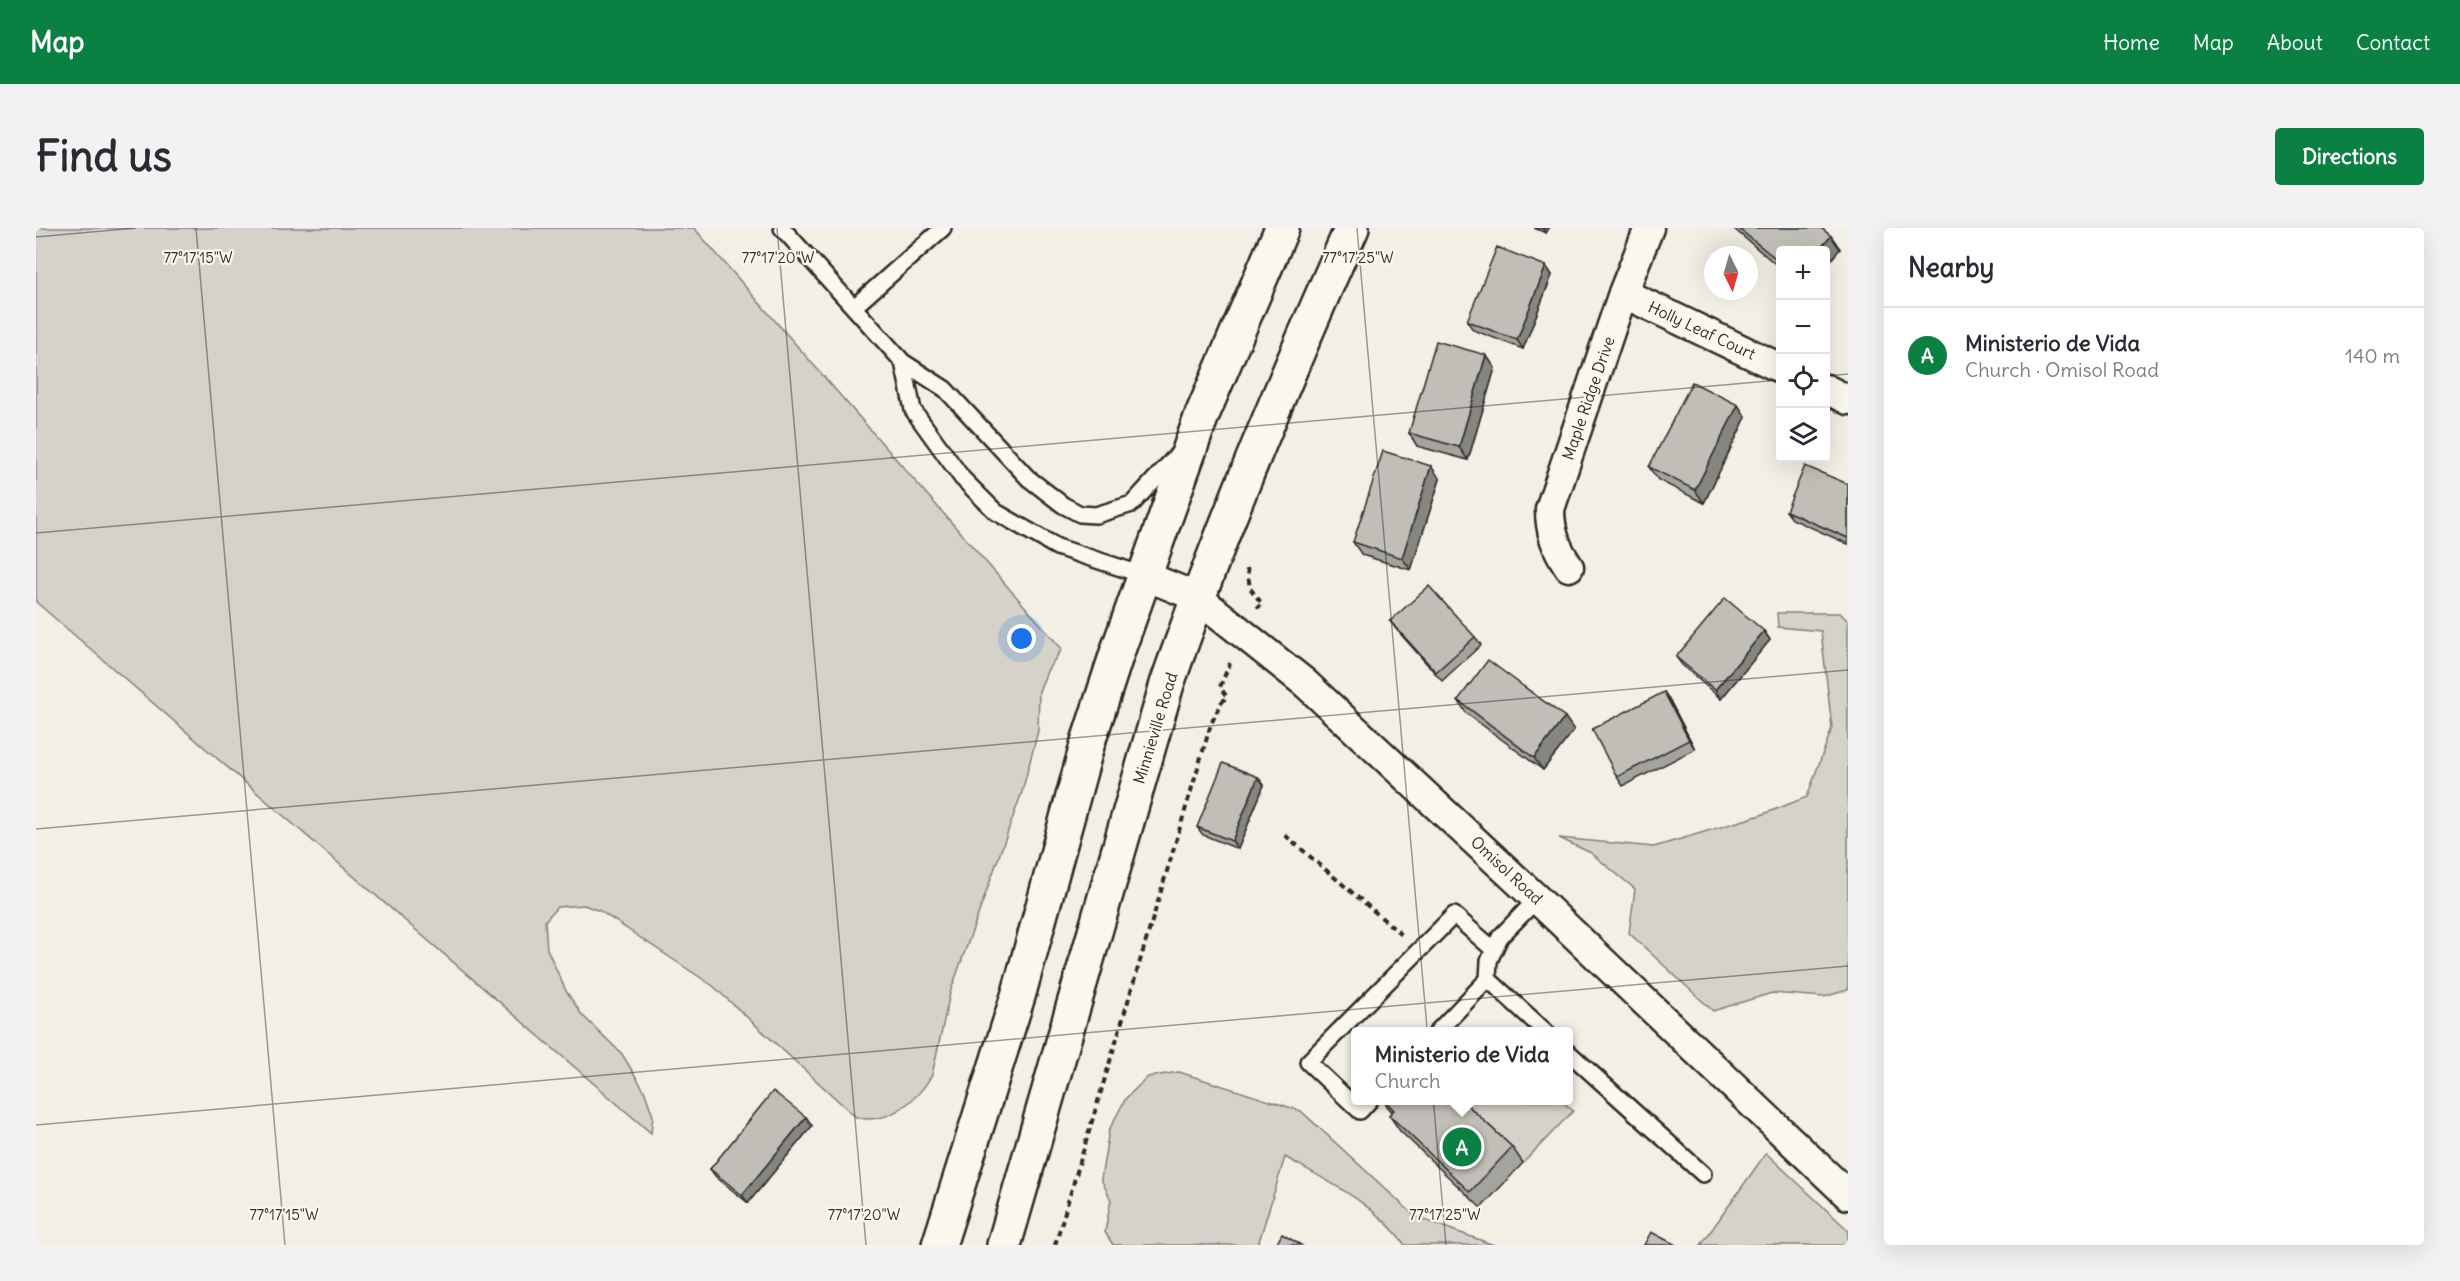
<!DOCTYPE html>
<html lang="en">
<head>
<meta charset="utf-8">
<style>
	:root { --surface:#fff; --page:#f2f2f3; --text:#2b2b33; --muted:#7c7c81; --line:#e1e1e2; --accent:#0b8043 }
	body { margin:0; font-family:Delius,sans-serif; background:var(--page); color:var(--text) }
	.controls { position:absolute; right:18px; top:18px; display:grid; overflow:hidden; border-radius:6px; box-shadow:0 6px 24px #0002 }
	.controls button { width:54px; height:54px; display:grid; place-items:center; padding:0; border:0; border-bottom:2px solid var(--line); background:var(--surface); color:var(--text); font:30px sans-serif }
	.compass { position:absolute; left:1668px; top:18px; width:54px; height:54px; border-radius:50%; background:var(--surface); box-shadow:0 6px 24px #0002; rotate:175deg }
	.you { position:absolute; left:986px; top:411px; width:21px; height:21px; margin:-15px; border:4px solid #fff; border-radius:50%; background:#1a73e8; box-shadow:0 0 0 9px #1a73e833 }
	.badge { display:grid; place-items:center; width:39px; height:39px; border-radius:50%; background:var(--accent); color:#fff; font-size:20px; font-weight:700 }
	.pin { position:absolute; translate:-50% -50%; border:3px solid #fff; box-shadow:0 2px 6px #0006 }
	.popup { position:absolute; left:1315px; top:799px; width:222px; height:78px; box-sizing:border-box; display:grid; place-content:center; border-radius:6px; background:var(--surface); filter:drop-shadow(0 2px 4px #0005); font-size:20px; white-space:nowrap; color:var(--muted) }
	.popup b { font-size:22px; color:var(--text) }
	.popup::after { content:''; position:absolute; left:50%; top:100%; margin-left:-12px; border:12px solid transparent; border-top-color:var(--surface) }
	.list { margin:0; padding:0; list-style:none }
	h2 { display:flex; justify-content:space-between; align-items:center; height:78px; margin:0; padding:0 24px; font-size:26px }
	h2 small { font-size:20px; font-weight:400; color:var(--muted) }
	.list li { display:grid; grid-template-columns:39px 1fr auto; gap:18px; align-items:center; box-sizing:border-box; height:96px; padding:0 24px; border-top:2px solid var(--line) }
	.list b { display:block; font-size:22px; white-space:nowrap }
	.list p { margin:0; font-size:20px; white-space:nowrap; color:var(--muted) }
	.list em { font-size:20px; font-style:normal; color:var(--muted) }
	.icon { flex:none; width:33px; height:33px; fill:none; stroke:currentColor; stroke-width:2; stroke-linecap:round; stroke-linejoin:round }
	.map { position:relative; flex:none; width:1812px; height:1017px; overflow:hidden; border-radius:6px }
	header { display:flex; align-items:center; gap:36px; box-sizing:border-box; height:84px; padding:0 30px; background:var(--accent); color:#fff }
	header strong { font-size:28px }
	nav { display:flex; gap:33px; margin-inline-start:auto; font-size:21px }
	.intro { display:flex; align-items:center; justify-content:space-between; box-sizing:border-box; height:144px; padding:0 36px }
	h1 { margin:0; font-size:42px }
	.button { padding:15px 27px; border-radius:6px; background:var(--accent); color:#fff; font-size:21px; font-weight:700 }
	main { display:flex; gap:36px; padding:0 36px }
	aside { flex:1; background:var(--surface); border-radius:6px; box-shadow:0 6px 24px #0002 }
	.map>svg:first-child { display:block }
	.green { fill:#d5d2c9; stroke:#807e7a; stroke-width:1.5 }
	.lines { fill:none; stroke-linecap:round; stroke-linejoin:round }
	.service-casing { stroke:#2b2b2b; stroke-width:20 }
	.minor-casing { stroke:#2b2b2b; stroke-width:33 }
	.primary-casing { stroke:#2b2b2b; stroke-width:38 }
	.path { stroke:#2b2b2b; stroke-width:4; stroke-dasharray:6 4.5; stroke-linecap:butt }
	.service { stroke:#fbf7ec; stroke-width:15 }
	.minor { stroke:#fbf7ec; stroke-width:28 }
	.primary { stroke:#fbf7ec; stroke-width:33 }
	.wall { fill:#a5a39d; stroke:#2b2b2b; stroke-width:1.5 }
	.shaded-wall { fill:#86857f; stroke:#2b2b2b; stroke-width:1.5 }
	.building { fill:#c0beb6; stroke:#2b2b2b; stroke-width:1.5 }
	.ticks { fill:none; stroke:#2b2b2b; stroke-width:1.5; stroke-opacity:0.45 }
	.labels { text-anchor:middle; stroke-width:4.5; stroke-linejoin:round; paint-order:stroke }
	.street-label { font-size:16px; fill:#2b2b2b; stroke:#fbf7ec }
	.ticks-label { font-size:15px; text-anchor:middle; fill:#2b2b2b; stroke:#fbf7ec; stroke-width:4.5; stroke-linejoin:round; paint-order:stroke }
</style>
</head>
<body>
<header>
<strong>Map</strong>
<nav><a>Home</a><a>Map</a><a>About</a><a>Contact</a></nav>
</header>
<div class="intro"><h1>Find us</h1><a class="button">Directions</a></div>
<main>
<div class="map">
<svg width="1812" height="1017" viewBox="0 0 1812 1017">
	<rect width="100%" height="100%" fill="#f3efe4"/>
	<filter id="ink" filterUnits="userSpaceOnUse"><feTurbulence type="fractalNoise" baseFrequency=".0167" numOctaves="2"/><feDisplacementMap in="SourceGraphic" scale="12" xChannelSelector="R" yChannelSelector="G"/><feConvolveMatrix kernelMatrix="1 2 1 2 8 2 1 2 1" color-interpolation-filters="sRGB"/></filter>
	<g filter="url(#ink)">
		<path class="green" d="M0 0H658L1026 421 1012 441 1003 463 1002 503 986 564 914 765 896 847C881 873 851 898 820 889L677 758 564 683 548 677 521 679 509 693 511 721 530 763 546 787 586 826 608 862 617 888 615 905 0 374Z
			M1741 385H1804L1812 393V762L1788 769 1736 765 1677 783 1593 705 1599 661 1555 625 1523 610 1618 619 1725 587 1771 569 1796 500 1785 403 1742 399Z
			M1143 844 1265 883 1380 989 1458 1017H1369C1341 977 1290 952 1249 929L1222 1017H1077L1069 1004 1075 972 1065 951 1073 902 1090 870 1112 849Z
			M1421 873H1526L1537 883 1487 935Z
			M1730 925 1812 1002V1017H1665Z"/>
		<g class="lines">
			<g class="service-casing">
				<path id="service" d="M746 0 867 134 909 161 992 250 1027 277 1044 286 1060 287 1096 276 1141 227
					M818 79 907 0
					M867 134 877 182 926 250 960 284 1021 319 1107 347
					M1452 751 1510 804
					M1401 804 1452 751 1453 733 1464 709 1501 671
					M1532 824 1667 946
					M1334 872 1324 883 1272 834 1418 687 1458 722"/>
			</g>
			<g class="minor-casing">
				<path id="minor" d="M1587 65 1744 140
					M1790 161 1812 172
					M1533 339C1520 320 1514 304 1514 281L1587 65 1613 0
					M1107 347 1161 369 1269 455 1501 671 1812 967"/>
			</g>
			<g class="primary-casing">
				<path id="primary" d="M903 1017 983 765 1052 514 1082 422 1166 187 1246 0
					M968 1017 1131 456C1185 301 1249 150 1316 0"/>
			</g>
			<path class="path" d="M1211 340 1214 360 1226 376 1221 380
				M1249 607 1367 708
				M1019 1017 1175 496 1185 475 1191 469 1184 459 1194 435"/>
			<use href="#service" class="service"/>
			<use href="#minor" class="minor"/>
			<use href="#primary" class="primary"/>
		</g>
		<path class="wall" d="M1498 0H1513L1510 5Z
			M1697 0H1785L1795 8 1804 21 1744 22V40Z
			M1510 38 1516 47 1487 121 1437 102 1431 93Z
			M1450 127 1459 140 1432 232 1381 218 1373 205Z
			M1710 189 1668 275 1622 252 1613 239Z
			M1404 251 1375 342 1326 327 1317 314Z
			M1812 256V316L1756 291 1750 283Z
			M1354 393 1439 409 1445 417 1406 453 1360 401Z
			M1728 403 1734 412 1685 471 1646 437 1640 429Z
			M1628 464 1634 473 1659 521 1587 558 1581 549Z
			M1422 472 1538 502 1507 542 1430 485Z
			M1222 549 1228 557 1202 621 1167 607 1161 599Z
			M1347 873H1427L1476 919 1487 935 1445 980 1364 903 1353 887 1356 884Z
			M770 889 776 898 712 975 680 949 674 941Z"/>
		<path class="shaded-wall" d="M1506 0H1513L1510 5Z
			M1795 8 1804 21 1790 38V22H1783Z
			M1510 38 1516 47 1487 121 1481 112Z
			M1450 127 1459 140 1432 232 1423 219Z
			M1702 177 1710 189 1668 275 1659 262Z
			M1395 238 1404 251 1375 342 1366 330Z
			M1728 403 1734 412 1685 471 1679 462Z
			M1628 464 1634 473 1659 521 1653 512Z
			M1529 489 1538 502 1507 542 1498 530Z
			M1222 549 1228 557 1202 621 1196 613Z
			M770 889 776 898 712 975 706 967Z"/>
		<path class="building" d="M1702 0H1785L1795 8 1783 22H1744V34Z
			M1461 19 1510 38 1481 112 1431 93Z
			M1400 113 1450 127 1423 219 1373 205Z
			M1656 154 1702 177 1659 262 1613 239Z
			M1347 223 1395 238 1366 330 1317 314Z
			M1769 238 1812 256V310L1750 283Z
			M1393 358 1439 409 1400 444 1354 393Z
			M1689 370 1728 403 1679 462 1640 429Z
			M1452 432 1529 489 1498 530 1422 472Z
			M1628 464 1653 512 1581 549 1556 501Z
			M1187 535 1222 549 1196 613 1161 599Z
			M737 863 770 889 706 967 674 941Z
			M1349 873H1427L1476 919 1434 964 1353 887 1358 882Z
			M1615 1004 1640 1017H1608Z
			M1246 1006 1265 1017H1240Z"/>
	</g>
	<path class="ticks" d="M160 0 249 1017M741 0 830 1017M1321 0 1410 1017M0 9 100 0M1790 148 1812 146M0 305 1744 152M0 601 1812 442M0 897 1812 738"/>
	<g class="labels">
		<g class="street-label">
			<text transform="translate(1666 102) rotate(25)" y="6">Holly Leaf Court</text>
			<text transform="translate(1552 170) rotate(-71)" y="6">Maple Ridge Drive</text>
			<text transform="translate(1119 500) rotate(-73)" y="6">Minnieville Road</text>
			<text transform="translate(1471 642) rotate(43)" y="6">Omisol Road</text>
		</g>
	</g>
	<g class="ticks-label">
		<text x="162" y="35">77°17'15"W</text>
		<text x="742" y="35">77°17'20"W</text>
		<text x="1322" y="35">77°17'25"W</text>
		<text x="248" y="992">77°17'15"W</text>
		<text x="828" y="992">77°17'20"W</text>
		<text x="1409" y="992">77°17'25"W</text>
	</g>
</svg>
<div class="controls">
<button>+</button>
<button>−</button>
<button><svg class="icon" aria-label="locate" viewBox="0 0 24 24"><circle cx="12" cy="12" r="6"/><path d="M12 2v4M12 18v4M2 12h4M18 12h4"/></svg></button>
<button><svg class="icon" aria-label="layers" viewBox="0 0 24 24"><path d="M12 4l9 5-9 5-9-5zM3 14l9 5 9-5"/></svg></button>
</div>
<svg class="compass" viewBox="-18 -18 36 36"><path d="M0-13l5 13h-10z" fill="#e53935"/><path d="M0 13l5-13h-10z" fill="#7c7c81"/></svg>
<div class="you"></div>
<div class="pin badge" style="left:1426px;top:919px">A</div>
<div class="popup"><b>Ministerio de Vida</b>Church</div>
</div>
<aside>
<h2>Nearby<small></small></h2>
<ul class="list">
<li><span class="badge">A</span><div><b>Ministerio de Vida</b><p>Church · Omisol Road</p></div><em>140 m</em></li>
</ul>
</aside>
</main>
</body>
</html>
